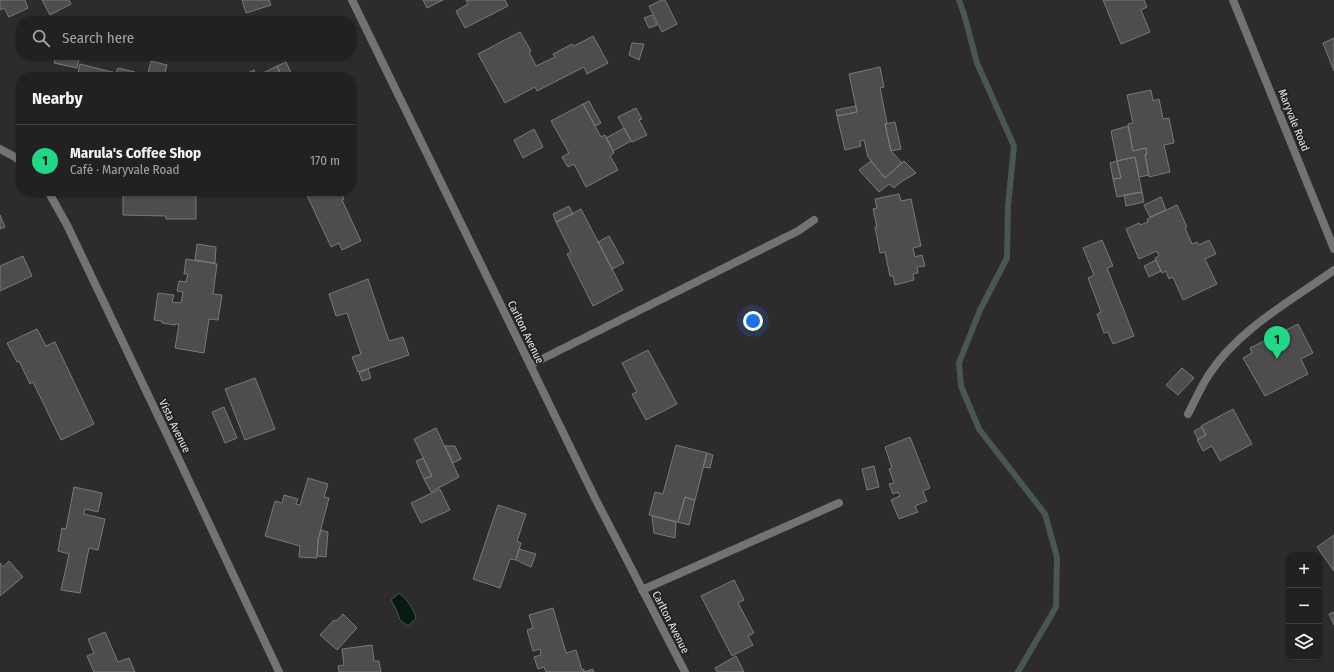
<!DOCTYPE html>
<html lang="en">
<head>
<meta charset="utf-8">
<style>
	:root { --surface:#222021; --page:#2a282a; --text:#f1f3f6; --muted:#a2a3a5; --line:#3f3e3f; --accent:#21d887 }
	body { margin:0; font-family:"Fira Sans Condensed",sans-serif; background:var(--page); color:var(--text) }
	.controls { position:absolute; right:12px; bottom:12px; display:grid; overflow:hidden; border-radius:8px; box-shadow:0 1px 3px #0004 }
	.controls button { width:36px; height:36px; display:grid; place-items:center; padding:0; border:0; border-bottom:1px solid var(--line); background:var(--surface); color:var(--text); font:20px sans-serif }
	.you { position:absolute; left:753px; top:321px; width:14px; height:14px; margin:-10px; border:3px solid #fff; border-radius:50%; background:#1a73e8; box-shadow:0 0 0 6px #1a73e833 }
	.badge { display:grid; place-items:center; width:26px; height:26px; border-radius:50%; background:var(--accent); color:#111; font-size:13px; font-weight:700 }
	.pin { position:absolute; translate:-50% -33px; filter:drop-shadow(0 1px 2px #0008) }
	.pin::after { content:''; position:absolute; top:21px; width:14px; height:12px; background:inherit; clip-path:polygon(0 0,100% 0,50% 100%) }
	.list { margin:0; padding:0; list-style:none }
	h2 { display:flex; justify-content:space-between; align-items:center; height:52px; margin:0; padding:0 16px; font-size:17px }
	h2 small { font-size:13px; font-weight:400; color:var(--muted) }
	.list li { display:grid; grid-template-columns:26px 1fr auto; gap:12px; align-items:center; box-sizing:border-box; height:72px; padding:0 16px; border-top:1px solid var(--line) }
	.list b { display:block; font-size:15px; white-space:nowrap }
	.list p { margin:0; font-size:13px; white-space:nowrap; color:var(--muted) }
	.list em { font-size:13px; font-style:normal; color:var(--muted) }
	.icon { flex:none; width:22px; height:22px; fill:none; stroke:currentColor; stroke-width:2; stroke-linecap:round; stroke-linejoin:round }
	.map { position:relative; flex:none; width:1334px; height:672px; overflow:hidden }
	.search { position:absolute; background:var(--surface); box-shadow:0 1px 3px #0004; left:16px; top:16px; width:340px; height:44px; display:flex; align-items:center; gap:10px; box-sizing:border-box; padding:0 14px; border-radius:16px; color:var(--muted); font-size:15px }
	.panel { position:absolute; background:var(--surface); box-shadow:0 1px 3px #0004; left:16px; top:72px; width:340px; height:124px; border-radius:16px }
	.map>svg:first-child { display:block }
	.water { fill:#051b0f; stroke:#48574f }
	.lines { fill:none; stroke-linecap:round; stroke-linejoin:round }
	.stream { stroke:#48574f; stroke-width:6 }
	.building { fill:#4f4c4d; stroke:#7b7879 }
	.service { stroke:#727473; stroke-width:8 }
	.minor { stroke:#727473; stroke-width:8 }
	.tertiary { stroke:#727473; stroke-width:8 }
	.labels { text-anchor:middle; stroke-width:4; stroke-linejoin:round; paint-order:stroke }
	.street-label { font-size:11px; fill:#e4e3e3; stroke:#242223 }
</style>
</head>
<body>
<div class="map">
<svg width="1334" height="672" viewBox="0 0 1334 672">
	<rect width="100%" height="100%" fill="#2e2b2c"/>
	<path class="water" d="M399 593C408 601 413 607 416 618L408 626 400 620 397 611 391 600Z"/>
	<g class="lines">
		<path class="stream" d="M959 0 964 14 977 63 1014 146 1008 206 1007 258 980 310 959 363 961 386 979 429 1045 514 1057 557 1056 607 1018 672"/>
	</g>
	<path class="building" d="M0 0H25L28 8 9 17 4 8 0 10Z
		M42 0H69L71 4 50 15Z
		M242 0H269L271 5 246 13Z
		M423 0H443L427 8Z
		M466 0H505L508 6 465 28 456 11 468 4Z
		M662 0H665L677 24 662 32 649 6Z
		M1103 0H1144L1147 7 1141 10 1150 32 1121 44Z
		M652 15 657 25 649 28 644 18Z
		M520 32 531 51 529 52 536 66 555 57 553 54 572 44 574 46 593 36 608 63 587 74 584 67 537 91 535 87 505 103 478 54Z
		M1334 38V71L1323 43Z
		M632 43 644 44 639 60 629 55Z
		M56 55H80L77 68 54 63Z
		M151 61 167 65 164 77H147Z
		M286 62 293 77H282L277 66Z
		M80 64 116 73 118 68 135 72 134 76 139 77H77Z
		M277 66 282 77H240L254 70 257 76Z
		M880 67 884 87 880 88 887 123 885 124 891 151 902 163 885 178 868 157 864 140 860 141 861 146 845 150 837 116 857 112 849 74Z
		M1151 90 1153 101 1159 99 1163 119 1169 118 1174 143 1164 145 1170 172 1149 177 1145 155 1147 154 1146 148 1133 151 1128 124 1133 123 1127 95Z
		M589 101 601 123 595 126 583 104Z
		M583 104 601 137 605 135 614 153 610 156 618 170 586 187 574 164 568 167 562 157 569 153 551 121Z
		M856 106 857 112 837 116 836 110Z
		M636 108 642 119 639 120 647 135 632 142 618 117Z
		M895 122 901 149 891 151 885 124Z
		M1128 126 1133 151 1146 148 1147 154 1145 155 1149 175 1139 177 1135 157 1117 161 1111 131Z
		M624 128 631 141 613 151 606 138Z
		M534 129 543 147 523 158 514 140Z
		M1135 157 1142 192 1117 197 1113 179 1121 178 1117 161Z
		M871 161 885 178 904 161 916 173 901 182 894 188 889 184 879 192 859 170Z
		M1117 161 1121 178 1113 179 1110 163Z
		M123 191H196V219H166V216L123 215Z
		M305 191H340L344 199 342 200 361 241 342 250 339 243 331 247Z
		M1142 192 1144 202 1126 206 1124 195Z
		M899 194 901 201 911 199 921 246 913 248 915 257 922 255 925 266 917 267 918 273 913 274 914 280 895 285 893 276H890L885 252 880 253 875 227H877L873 209 877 208 875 199Z
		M1161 197 1166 210 1150 217 1144 205Z
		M1177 205 1187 227 1185 228 1192 244 1197 242 1199 245 1209 240 1216 254 1205 259 1217 284 1183 300 1173 277 1169 279 1166 271 1162 273 1155 258 1159 256 1157 251 1139 259 1126 229 1139 223 1140 225 1148 222 1147 219Z
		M569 206 573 214 556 222 553 214Z
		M581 209 623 290 593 306 567 254 571 252 556 222Z
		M0 215 5 227 0 229Z
		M609 236 624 263 612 269 598 242Z
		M1102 240 1113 266 1107 268 1134 336 1113 344 1108 332 1104 333 1097 314 1101 312 1088 278 1094 275 1083 248Z
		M197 244 216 247 215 263 195 260Z
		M23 256 32 276 0 291V266Z
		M186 259 217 264 213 294 222 295 218 320 209 319 204 353 175 348 179 324H175V325L162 323V321L154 320 158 293 174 295 172 302 181 303 183 292 177 291 179 281 186 282 188 274H184Z
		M1156 260 1161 271 1149 277 1144 266Z
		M368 279 389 341 403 337 409 355 358 372 352 357 361 354 347 313 336 316 329 294Z
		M1298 324 1313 353 1301 359 1308 374 1265 396 1243 358 1252 353 1250 348Z
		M37 329 46 346 55 342 94 424 61 440 33 382 30 384 19 361 17 362 7 343Z
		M648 350 677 404 646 420 632 394 637 392 622 363Z
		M1182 368 1194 378 1178 395 1166 385Z
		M368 369 371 378 362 381 359 373Z
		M255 378 275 429 245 440 225 389Z
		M224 407 237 438 225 443 212 412Z
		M1233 409 1252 444 1220 461 1212 446 1203 451 1197 440 1206 435 1201 426Z
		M1202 427 1206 435 1198 439 1194 431Z
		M436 428 459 477 431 492 424 479 432 476 414 439Z
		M910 437 930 488 923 491 927 501 915 506 918 512 899 519 891 500 900 496 898 492 893 494 889 484 894 483 889 469 892 468 885 447Z
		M676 445 707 453 695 500 685 497 678 522 649 515 655 492 663 494Z
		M445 446H455L461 459 453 463Z
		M707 453 713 455 710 468 703 467Z
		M423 458 432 476 424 479 416 461Z
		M874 466 879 487 867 490 862 469Z
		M308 478 328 484 324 497 329 498 318 540 317 558 299 557 300 546 265 536 275 501 282 503 284 495 298 499 296 504 300 505Z
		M74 487 102 493 98 512 85 509 84 514 105 519 98 550 89 548 80 593 61 590 69 554 58 551 62 528 66 529Z
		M440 489 450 510 421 523 411 503Z
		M685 497 695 500 689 525 678 522Z
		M498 505 526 514 517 541 521 543 516 560 510 559 500 588 473 579Z
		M652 516 676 522 675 538 654 533Z
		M321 530 328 532 326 557 317 556 318 540Z
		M1334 535V571L1317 547Z
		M519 549 536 554 531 567 516 560Z
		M9 561 23 577 0 596V563L3 567Z
		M734 580 744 600 738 603 754 633 748 636 753 645 732 656 701 596Z
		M553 608 566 653 576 650 582 670 584 669V672L593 669 594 672H546L544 667 538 669 534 657 541 655 540 649 533 651 527 630 533 628 529 615Z
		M1334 612V625L1329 614Z
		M343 614 357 628 337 650 320 635 334 620 336 621Z
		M105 632 118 662 129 658 135 672H94L87 656 94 653 88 639Z
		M372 645 374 661H379L381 672H339L338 666 344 665 342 649Z
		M736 656 744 672H717L715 668Z"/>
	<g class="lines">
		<path class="service" d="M530 365 798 231 814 220
			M1188 414C1195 401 1201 386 1210 373 1239 329 1291 301 1334 270
			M642 590 839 503"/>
		<path class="minor" d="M352 0 596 500 685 672
			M0 149 15 157 21 162
			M48 191 67 225 181 464 279 672"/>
		<path class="tertiary" d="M1233 0 1334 249"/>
	</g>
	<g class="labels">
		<g class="street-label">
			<text transform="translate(1294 120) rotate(68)" y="4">Maryvale Road</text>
			<text transform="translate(526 332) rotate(64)" y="4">Carlton Avenue</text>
			<text transform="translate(175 426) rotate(64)" y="4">Vista Avenue</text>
			<text transform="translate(671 622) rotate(63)" y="4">Carlton Avenue</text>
		</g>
	</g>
</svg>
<div class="controls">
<button>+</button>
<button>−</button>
<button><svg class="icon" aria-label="layers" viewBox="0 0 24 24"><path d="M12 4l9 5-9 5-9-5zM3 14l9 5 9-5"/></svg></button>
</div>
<div class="you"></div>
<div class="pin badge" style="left:1277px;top:359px">1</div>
<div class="search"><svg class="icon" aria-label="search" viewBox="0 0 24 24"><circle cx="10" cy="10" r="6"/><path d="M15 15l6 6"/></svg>Search here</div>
<section class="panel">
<h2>Nearby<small></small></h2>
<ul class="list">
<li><span class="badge">1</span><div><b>Marula's Coffee Shop</b><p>Café · Maryvale Road</p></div><em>170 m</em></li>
</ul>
</section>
</div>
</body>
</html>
